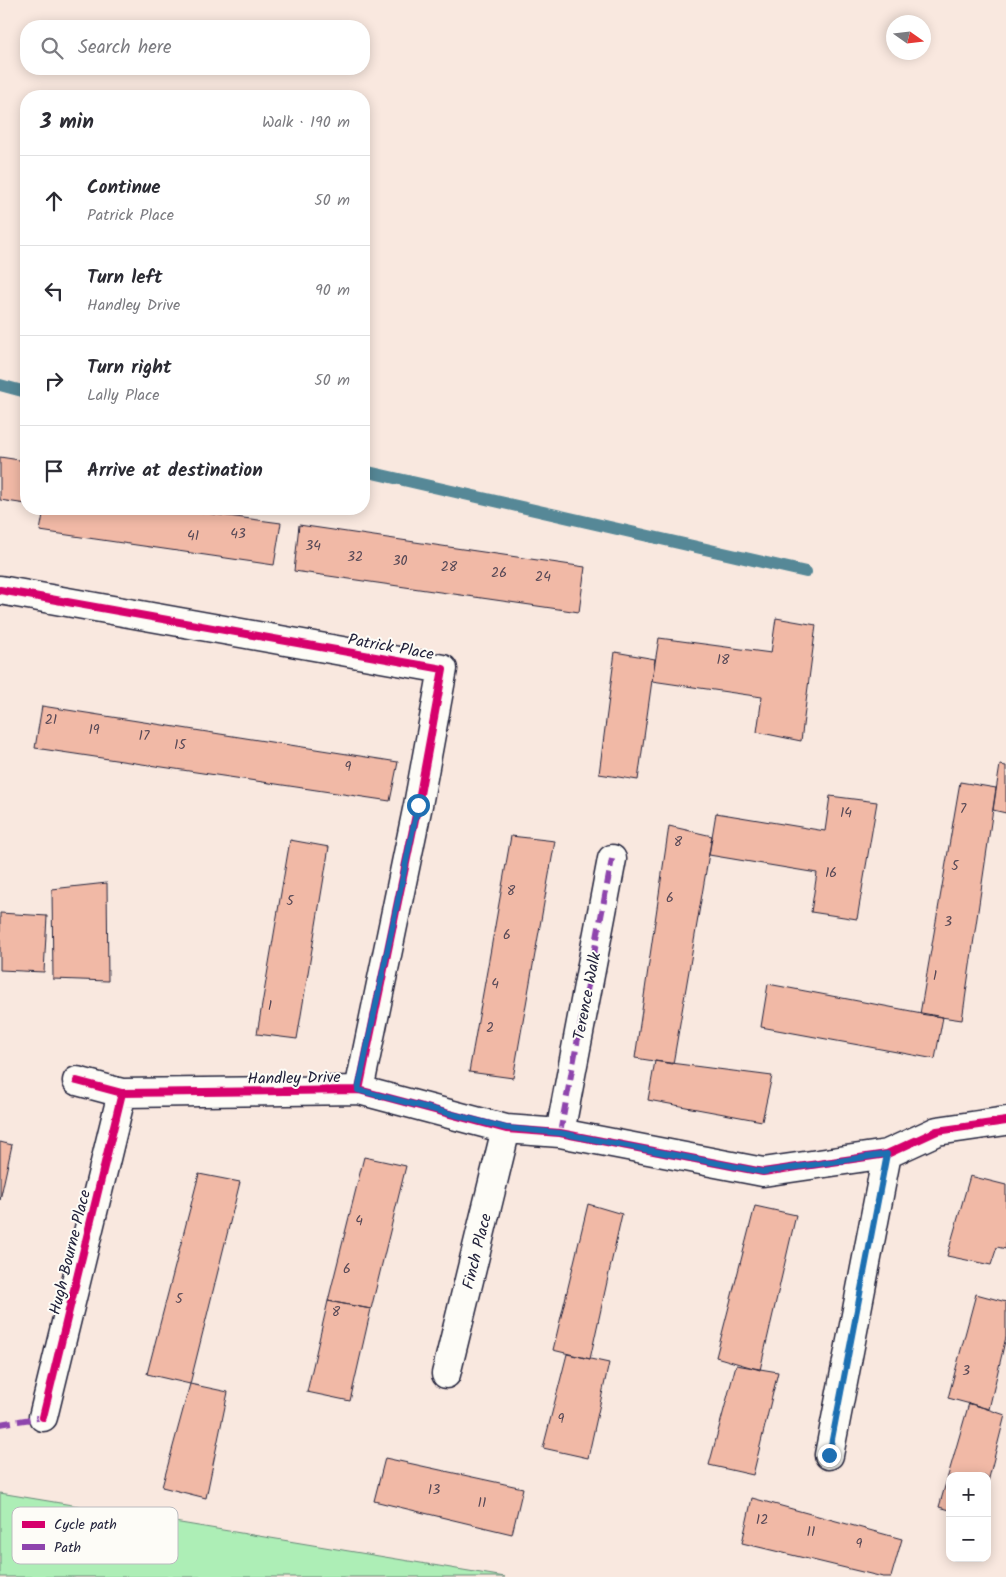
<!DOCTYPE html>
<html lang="en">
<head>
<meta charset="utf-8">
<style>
	:root { --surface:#fff; --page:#f2f2f3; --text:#2b2b33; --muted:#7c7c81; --line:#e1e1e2 }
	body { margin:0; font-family:Kalam,sans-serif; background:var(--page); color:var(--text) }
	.controls { position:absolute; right:15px; bottom:15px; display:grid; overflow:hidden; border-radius:10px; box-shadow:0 2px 12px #0003 }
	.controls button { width:45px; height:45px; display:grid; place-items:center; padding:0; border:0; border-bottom:1px solid var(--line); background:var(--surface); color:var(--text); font:25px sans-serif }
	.compass { position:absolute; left:886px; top:15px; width:45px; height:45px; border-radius:50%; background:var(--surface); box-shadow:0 2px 12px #0003; rotate:104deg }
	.stop { position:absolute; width:15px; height:15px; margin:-11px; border:4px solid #1f6fb2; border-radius:50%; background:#fff }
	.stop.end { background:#1f6fb2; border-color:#fff; box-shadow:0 1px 5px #0008 }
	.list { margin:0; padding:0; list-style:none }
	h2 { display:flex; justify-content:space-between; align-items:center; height:65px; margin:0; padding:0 20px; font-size:21px }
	h2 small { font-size:16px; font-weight:400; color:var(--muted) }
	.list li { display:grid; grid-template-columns:32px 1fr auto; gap:15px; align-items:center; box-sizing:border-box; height:90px; padding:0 20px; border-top:1px solid var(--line) }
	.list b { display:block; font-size:19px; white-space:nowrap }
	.list p { margin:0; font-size:16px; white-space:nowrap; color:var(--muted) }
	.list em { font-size:16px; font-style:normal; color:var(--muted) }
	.icon { flex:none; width:28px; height:28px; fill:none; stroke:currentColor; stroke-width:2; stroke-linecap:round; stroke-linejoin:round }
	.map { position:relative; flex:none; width:1006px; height:1577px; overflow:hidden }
	.search { position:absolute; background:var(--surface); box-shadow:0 2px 12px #0003; left:20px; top:20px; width:350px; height:55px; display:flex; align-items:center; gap:12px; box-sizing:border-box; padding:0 18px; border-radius:20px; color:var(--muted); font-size:19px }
	.panel { position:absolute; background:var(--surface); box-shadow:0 2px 12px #0003; left:20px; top:90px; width:350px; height:425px; border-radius:20px }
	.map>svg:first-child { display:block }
	.garden { fill:#adeeb6; stroke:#688878 }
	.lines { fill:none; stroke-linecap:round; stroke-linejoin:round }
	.stream { stroke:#578897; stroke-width:12 }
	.building { fill:#f1b9a6; stroke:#22223b }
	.minor-casing { stroke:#22223b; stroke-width:31 }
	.minor { stroke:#fdfcf7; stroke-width:28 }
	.quiet { stroke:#8e44ad; stroke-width:6; stroke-dasharray:12 6; stroke-linecap:butt }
	.cycleway-casing { stroke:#fdfcf7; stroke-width:11 }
	.cycleway { stroke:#d6006c; stroke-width:8 }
	.route { stroke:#1f6fb2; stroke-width:6 }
	.labels { text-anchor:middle; stroke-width:4; stroke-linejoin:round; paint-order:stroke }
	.number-label { font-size:14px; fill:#564856 }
	.street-label { font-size:16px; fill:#22223b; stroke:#fdfcf7 }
	.key { fill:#fdfcf7; stroke:#bbbbbf; stroke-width:1 }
	.key-label { font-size:14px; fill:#22223b }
</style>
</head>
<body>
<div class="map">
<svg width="1006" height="1577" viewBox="0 0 1006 1577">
	<rect width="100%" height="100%" fill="#f9e8df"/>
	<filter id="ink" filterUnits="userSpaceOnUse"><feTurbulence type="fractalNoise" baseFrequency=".02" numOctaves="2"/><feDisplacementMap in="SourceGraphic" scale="10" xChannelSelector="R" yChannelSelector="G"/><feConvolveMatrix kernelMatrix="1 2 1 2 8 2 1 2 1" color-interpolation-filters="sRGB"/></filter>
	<g filter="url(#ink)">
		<path class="garden" d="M0 1493 505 1577H0Z"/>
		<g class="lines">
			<path class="stream" d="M0 385 26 392
				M364 471 806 572"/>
		</g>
		<path class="building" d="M0 457 26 461V504L0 500Z
			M44 509H175L281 523 274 565 40 531Z
			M299 525 585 567 579 612 294 571Z
			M776 618 816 625 801 741 757 732 762 697 652 681 659 638 771 653Z
			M615 652 655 659 638 780 599 774Z
			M42 706 398 762 390 801 35 748Z
			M1000 765 1006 766V813L993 810Z
			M960 782 996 788 962 1020 920 1014Z
			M830 796 877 802 857 919 811 912 817 873 709 855 716 813 825 831Z
			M669 826 712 836 673 1064 635 1058Z
			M511 836 555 841 513 1078 469 1072Z
			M290 840 329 847 297 1039 257 1034Z
			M107 883 108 981 53 979 52 889Z
			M0 913 47 916 44 972 0 970Z
			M768 984 943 1017 935 1059 761 1027Z
			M655 1061 772 1076 762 1121 648 1100Z
			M0 1142 12 1145 0 1200Z
			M364 1157 406 1166 371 1309 328 1301Z
			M199 1174 240 1182 190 1384 147 1374Z
			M970 1176 1006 1185V1249L997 1247 991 1265 947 1256Z
			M588 1204 622 1214 590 1359 553 1350Z
			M755 1206 796 1215 760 1370 716 1357Z
			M976 1294 1006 1302V1337L989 1409 948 1398Z
			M328 1301 371 1309 350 1401 307 1392Z
			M567 1354 609 1363 588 1458 543 1448Z
			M736 1365 778 1372 753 1475 709 1465Z
			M190 1384 228 1392 206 1498 162 1487Z
			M969 1403 1005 1415 987 1486V1476H950V1510L939 1507Z
			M385 1458 523 1488 512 1534 374 1501Z
			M752 1498 902 1539 891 1577H883L742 1543Z"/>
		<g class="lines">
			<g class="minor-casing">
				<path id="minor" d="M0 590 443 669 418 805 359 1090
					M77 1081 122 1093 359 1090 506 1129 560 1133 763 1172 887 1154 937 1131 1006 1121
					M560 1133 612 859
					M446 1374 506 1129
					M43 1417 122 1093
					M829 1455 887 1154"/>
			</g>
			<use href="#minor" class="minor"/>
			<path class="quiet" d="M560 1133 612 859
				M0 1424 43 1417"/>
			<g class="cycleway-casing">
				<path id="cycleway" d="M0 590 443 669 418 805 359 1090
					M77 1081 122 1093 359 1090 506 1129 560 1133 763 1172 887 1154 937 1131 1006 1121
					M43 1417 122 1093"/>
			</g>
			<use href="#cycleway" class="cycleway"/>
		</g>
	</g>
	<g class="lines" filter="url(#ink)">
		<path class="route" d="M418 805 358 1090 506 1128 560 1133 763 1172 887 1154 829 1455"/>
	</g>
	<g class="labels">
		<g class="number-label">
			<text x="238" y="538">43</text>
			<text x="193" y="540">41</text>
			<text x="313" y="550">34</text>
			<text x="355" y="561">32</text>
			<text x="400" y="565">30</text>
			<text x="449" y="571">28</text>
			<text x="499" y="577">26</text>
			<text x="543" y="581">24</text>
			<text x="723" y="664">18</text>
			<text x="51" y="724">21</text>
			<text x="94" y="734">19</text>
			<text x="144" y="740">17</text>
			<text x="180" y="749">15</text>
			<text x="348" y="771">9</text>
			<text x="963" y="813">7</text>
			<text x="846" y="817">14</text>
			<text x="678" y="846">8</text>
			<text x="955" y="870">5</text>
			<text x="831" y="877">16</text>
			<text x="511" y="895">8</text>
			<text x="670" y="902">6</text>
			<text x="290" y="905">5</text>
			<text x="948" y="926">3</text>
			<text x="507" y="939">6</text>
			<text x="935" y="980">1</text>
			<text x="495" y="988">4</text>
			<text x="270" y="1010">1</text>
			<text x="490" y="1032">2</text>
			<text x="359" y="1225">4</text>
			<text x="347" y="1273">6</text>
			<text x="179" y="1303">5</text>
			<text x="336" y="1316">8</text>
			<text x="966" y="1375">3</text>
			<text x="561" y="1423">9</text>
			<text x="434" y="1494">13</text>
			<text x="482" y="1507">11</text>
			<text x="762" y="1524">12</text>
			<text x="811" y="1536">11</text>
			<text x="859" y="1548">9</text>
		</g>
		<g class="street-label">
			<text transform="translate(391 646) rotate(10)" y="6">Patrick Place</text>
			<text transform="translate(586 996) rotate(-79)" y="6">Terence Walk</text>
			<text transform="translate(294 1077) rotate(-1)" y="6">Handley Drive</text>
			<text transform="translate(476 1251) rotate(-76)" y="6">Finch Place</text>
			<text transform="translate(69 1252) rotate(-76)" y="6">Hugh Bourne Place</text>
		</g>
	</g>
	<rect x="12" y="1507" width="166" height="57" rx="8" class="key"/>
	<rect x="22" y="1521" width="23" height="7" fill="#d6006c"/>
	<rect x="22" y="1544" width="23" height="6" fill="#8e44ad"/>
	<g class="key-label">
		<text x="54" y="1529">Cycle path</text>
		<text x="54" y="1552">Path</text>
	</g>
</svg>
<div class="controls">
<button>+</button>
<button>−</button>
</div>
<svg class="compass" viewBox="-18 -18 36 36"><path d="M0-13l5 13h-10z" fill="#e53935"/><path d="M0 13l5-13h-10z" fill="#7c7c81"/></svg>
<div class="stop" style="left:418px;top:805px"></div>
<div class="stop end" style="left:829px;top:1455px"></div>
<div class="search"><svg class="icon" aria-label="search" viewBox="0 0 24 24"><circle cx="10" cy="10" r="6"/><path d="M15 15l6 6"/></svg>Search here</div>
<section class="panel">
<h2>3 min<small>Walk · 190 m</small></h2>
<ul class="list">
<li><svg class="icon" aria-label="ahead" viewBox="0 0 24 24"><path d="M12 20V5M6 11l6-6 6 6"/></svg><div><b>Continue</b><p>Patrick Place</p></div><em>50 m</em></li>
<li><svg class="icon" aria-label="left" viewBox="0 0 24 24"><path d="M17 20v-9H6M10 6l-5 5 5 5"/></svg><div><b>Turn left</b><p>Handley Drive</p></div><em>90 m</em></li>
<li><svg class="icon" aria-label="right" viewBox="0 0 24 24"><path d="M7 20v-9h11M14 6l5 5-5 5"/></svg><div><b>Turn right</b><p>Lally Place</p></div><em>50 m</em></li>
<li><svg class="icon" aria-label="arrive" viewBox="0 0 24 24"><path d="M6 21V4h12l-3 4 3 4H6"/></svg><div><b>Arrive at destination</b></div></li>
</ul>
</section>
</div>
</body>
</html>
